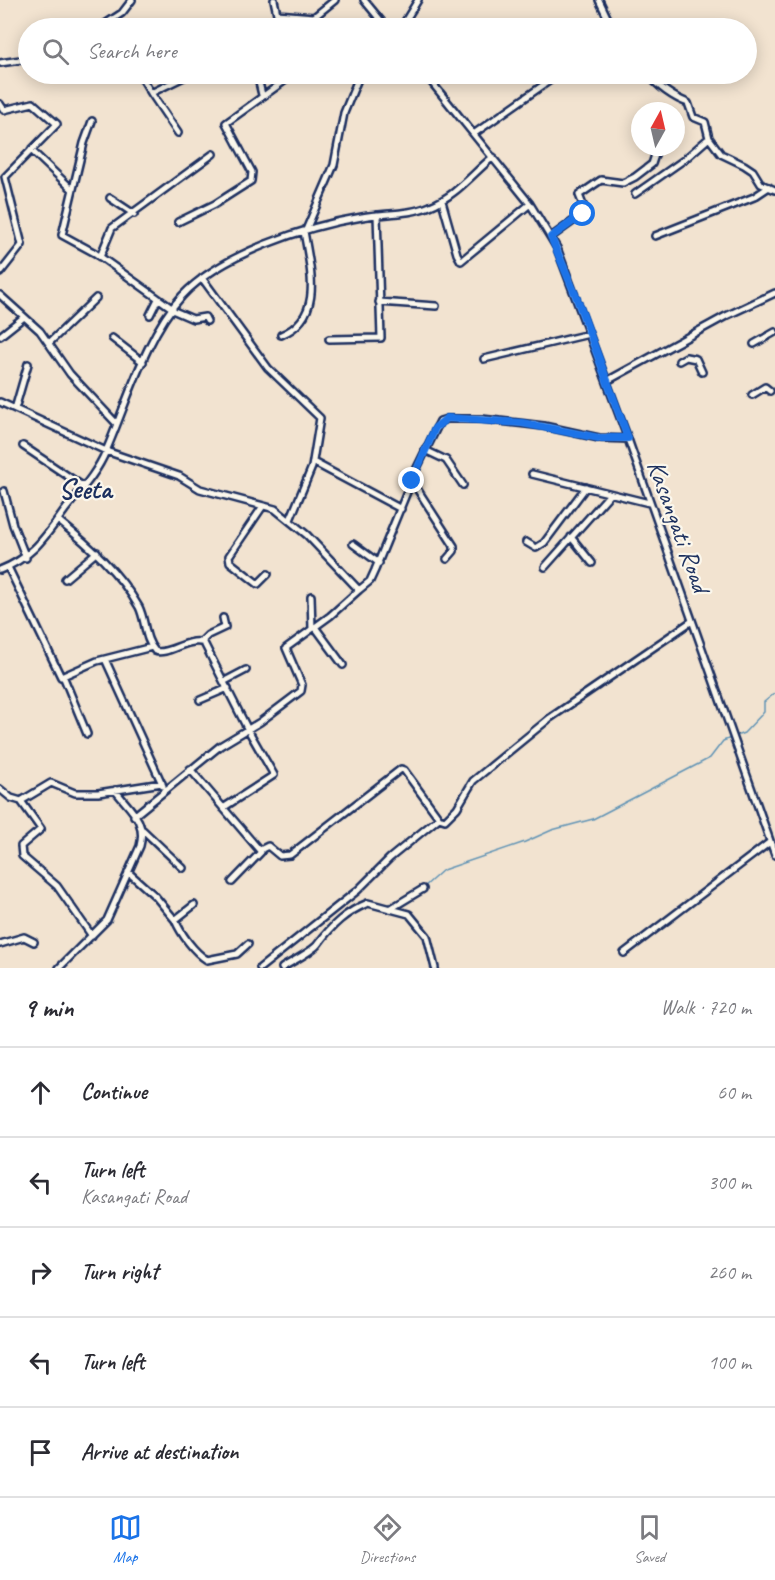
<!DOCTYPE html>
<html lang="en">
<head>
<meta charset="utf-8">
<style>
	:root { --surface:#fff; --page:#f7f7f7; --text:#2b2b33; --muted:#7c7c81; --line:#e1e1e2; --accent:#1a73e8 }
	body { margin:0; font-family:Caveat,sans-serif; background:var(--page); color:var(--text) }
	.compass { position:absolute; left:631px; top:102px; width:54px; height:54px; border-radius:50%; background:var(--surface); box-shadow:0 3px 15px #0003; rotate:8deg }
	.stop { position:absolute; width:18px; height:18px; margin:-14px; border:4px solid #1a73e8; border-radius:50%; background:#fff }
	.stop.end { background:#1a73e8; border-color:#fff; box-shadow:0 2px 6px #0008 }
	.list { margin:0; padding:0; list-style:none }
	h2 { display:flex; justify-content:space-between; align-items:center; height:78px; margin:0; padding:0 24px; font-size:26px }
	h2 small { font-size:20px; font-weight:400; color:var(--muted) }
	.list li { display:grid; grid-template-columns:39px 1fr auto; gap:18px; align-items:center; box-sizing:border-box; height:90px; padding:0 24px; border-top:2px solid var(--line) }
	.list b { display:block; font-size:22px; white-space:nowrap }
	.list p { margin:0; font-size:20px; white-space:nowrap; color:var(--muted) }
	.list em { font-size:20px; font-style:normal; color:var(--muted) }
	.icon { flex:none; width:33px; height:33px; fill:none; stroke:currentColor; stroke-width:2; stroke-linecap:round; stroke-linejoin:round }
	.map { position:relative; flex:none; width:775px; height:968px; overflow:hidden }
	.search { position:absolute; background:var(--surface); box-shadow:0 3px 15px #0003; left:18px; right:18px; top:18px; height:66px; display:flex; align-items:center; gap:15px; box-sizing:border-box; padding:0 21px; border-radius:33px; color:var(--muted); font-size:22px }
	.sheet { height:528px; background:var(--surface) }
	nav { display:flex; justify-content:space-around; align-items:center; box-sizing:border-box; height:84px; border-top:2px solid var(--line); background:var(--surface); font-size:16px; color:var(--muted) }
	nav a { display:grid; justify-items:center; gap:3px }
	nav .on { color:var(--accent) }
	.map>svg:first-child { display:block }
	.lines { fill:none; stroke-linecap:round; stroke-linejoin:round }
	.stream { stroke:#6093b5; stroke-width:1.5 }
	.minor-casing { stroke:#1b2f5e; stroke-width:10 }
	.minor { stroke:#fbf7ec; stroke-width:5 }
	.route { stroke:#1a73e8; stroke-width:8 }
	.labels { text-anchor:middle; stroke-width:4.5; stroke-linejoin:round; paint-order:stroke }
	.street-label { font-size:26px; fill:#1b2f5e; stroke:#fbf7ec }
	.quarter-label { font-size:28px; font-weight:bold; fill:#1b2f5e; stroke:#fbf7ec }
</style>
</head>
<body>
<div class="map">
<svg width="775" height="968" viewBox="0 0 775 968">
	<rect width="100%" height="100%" fill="#f2e3d0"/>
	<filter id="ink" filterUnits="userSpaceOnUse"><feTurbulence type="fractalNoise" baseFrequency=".0167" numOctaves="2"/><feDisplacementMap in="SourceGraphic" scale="12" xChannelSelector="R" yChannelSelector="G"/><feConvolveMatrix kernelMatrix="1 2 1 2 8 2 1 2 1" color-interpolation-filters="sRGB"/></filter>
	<g filter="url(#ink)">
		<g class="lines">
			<path class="stream" d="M423 888 443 870 525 842 552 830 593 819 710 758 723 741 744 733 764 712V702L775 693"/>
			<g class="minor-casing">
				<path id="minor" d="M274 0 277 14 314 17 335 0
					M364 0 387 28
					M599 0 609 21 605 28
					M99 28 122 13 132 0
					M401 28 418 0
					M0 63 28 59
					M257 74 262 95
					M425 74 530 204 557 248 628 439 775 855
					M648 74C657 86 674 98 688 103L693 117 705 122 709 138 721 154 744 165 753 171 761 184 775 190
					M142 78 151 93 190 74
					M151 93 178 133
					M0 104 4 110 33 103 57 124 5 177 22 245 0 273
					M92 121 84 143 62 235 95 253 173 309
					M475 133 559 74
					M31 150 72 189
					M635 194 685 159 709 138
					M110 198 134 214
					M442 201 457 254 461 261 530 204
					M178 222 215 204 251 181 252 172 226 123 294 74
					M306 230 334 165 344 113 360 74
					M655 236 754 197 769 187
					M551 237 583 214 585 210 579 195 601 180 623 183 635 177 652 164 656 152
					M100 257 112 228 213 154
					M202 278 268 368 320 418 312 467 290 520
					M0 295 40 331 70 374 116 423
					M379 302 436 306
					M172 310 193 319 205 317 207 321
					M150 315 158 299
					M281 335C325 317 310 269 304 231
					M0 336 24 317
					M112 338 143 362
					M329 339 381 338 377 215
					M49 343 96 298
					M754 344 775 332
					M484 359 589 334
					M679 361 686 357 696 359 702 372
					M607 381 726 316 775 293
					M752 395 765 387 770 391
					M0 402 106 451 179 476 200 489 275 509 307 535 359 590 370 581 375 570 416 470 440 421 447 419H482L544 426 599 438 628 439
					M15 409 28 364
					M23 446 84 487
					M425 450 446 460 463 485
					M313 462 401 509
					M532 474 649 503
					M412 481 454 546V551L447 559
					M4 491 13 525 26 558
					M263 506 229 556 230 562 258 584 268 574
					M59 521C90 546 119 572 139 607 146 621 144 639 155 651 168 656 187 637 204 643L247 728 274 775 223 808
					M571 537 592 563
					M526 542 536 548 544 543 586 487
					M353 544 379 563
					M8 567 61 677 97 661 152 647
					M545 567 610 494
					M0 570C33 557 45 537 65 510 80 491 97 473 106 451 127 403 146 335 182 296 221 254 307 226 362 217 384 213 409 215 430 206 456 196 472 174 493 157
					M65 579 97 552
					M311 596 312 629
					M315 627 343 665
					M202 641 208 635 225 627 223 618
					M105 659 163 786
					M64 678 87 734
					M225 681 246 670
					M200 700 228 688
					M190 769 261 852 232 882
					M0 789 11 798 21 801 51 783 75 793H98L162 783
					M21 801 41 829 21 846 22 856 57 886 92 936
					M134 816 220 746 260 722 301 691 302 685 286 648 330 616 359 590
					M143 830 183 868
					M260 850 268 846 280 856 290 855 401 769 404 770 439 818 445 820 457 808 473 781 550 718 692 621
					M128 872 155 896 175 920 194 905
					M390 909 423 889
					M175 920C181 934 194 952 207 960L237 954 248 944
					M0 944 24 937 34 942
					M624 953 770 842
					M59 968 107 920 140 846C147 820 129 809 115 790
					M260 968 358 890 390 858 439 818
					M282 968C291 962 313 951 318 944 332 925 346 912 368 903L409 914 427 936 435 968"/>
			</g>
			<use href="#minor" class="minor"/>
		</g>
	</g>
	<g class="lines" filter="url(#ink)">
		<path class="route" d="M412 481 435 428 447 418 522 423 599 438H628L576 296 551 237 583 214"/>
	</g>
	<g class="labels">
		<g class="street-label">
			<text transform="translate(679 526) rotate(70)" y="9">Kasangati Road</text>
		</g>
		<g class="quarter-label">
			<text x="85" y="498">Seeta</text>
		</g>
	</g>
</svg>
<svg class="compass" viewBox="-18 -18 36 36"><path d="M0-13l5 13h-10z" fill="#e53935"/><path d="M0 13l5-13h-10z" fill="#7c7c81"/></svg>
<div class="stop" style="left:583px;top:214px"></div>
<div class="stop end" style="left:412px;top:481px"></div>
<div class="search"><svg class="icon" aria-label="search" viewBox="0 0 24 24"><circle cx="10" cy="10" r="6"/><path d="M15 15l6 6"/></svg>Search here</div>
</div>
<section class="sheet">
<h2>9 min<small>Walk · 720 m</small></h2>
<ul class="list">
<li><svg class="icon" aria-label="ahead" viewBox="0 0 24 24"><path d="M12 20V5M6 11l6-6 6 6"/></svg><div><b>Continue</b></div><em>60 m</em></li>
<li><svg class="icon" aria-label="left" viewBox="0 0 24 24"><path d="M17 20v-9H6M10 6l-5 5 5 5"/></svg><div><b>Turn left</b><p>Kasangati Road</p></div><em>300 m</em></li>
<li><svg class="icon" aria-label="right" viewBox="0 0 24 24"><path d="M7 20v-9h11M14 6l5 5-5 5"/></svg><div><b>Turn right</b></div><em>260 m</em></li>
<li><svg class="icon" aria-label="left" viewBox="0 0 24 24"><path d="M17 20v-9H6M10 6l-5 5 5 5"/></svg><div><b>Turn left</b></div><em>100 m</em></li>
<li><svg class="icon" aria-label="arrive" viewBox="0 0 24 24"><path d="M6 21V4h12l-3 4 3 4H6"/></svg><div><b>Arrive at destination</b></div></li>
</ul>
</section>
<nav>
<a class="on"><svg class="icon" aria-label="map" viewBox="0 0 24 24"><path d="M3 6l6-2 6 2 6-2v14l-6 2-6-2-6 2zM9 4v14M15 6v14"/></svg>Map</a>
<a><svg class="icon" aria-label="directions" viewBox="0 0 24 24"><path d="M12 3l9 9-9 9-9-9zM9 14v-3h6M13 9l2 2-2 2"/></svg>Directions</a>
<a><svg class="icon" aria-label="saved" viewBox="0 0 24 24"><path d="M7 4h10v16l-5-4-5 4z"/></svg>Saved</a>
</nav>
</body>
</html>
